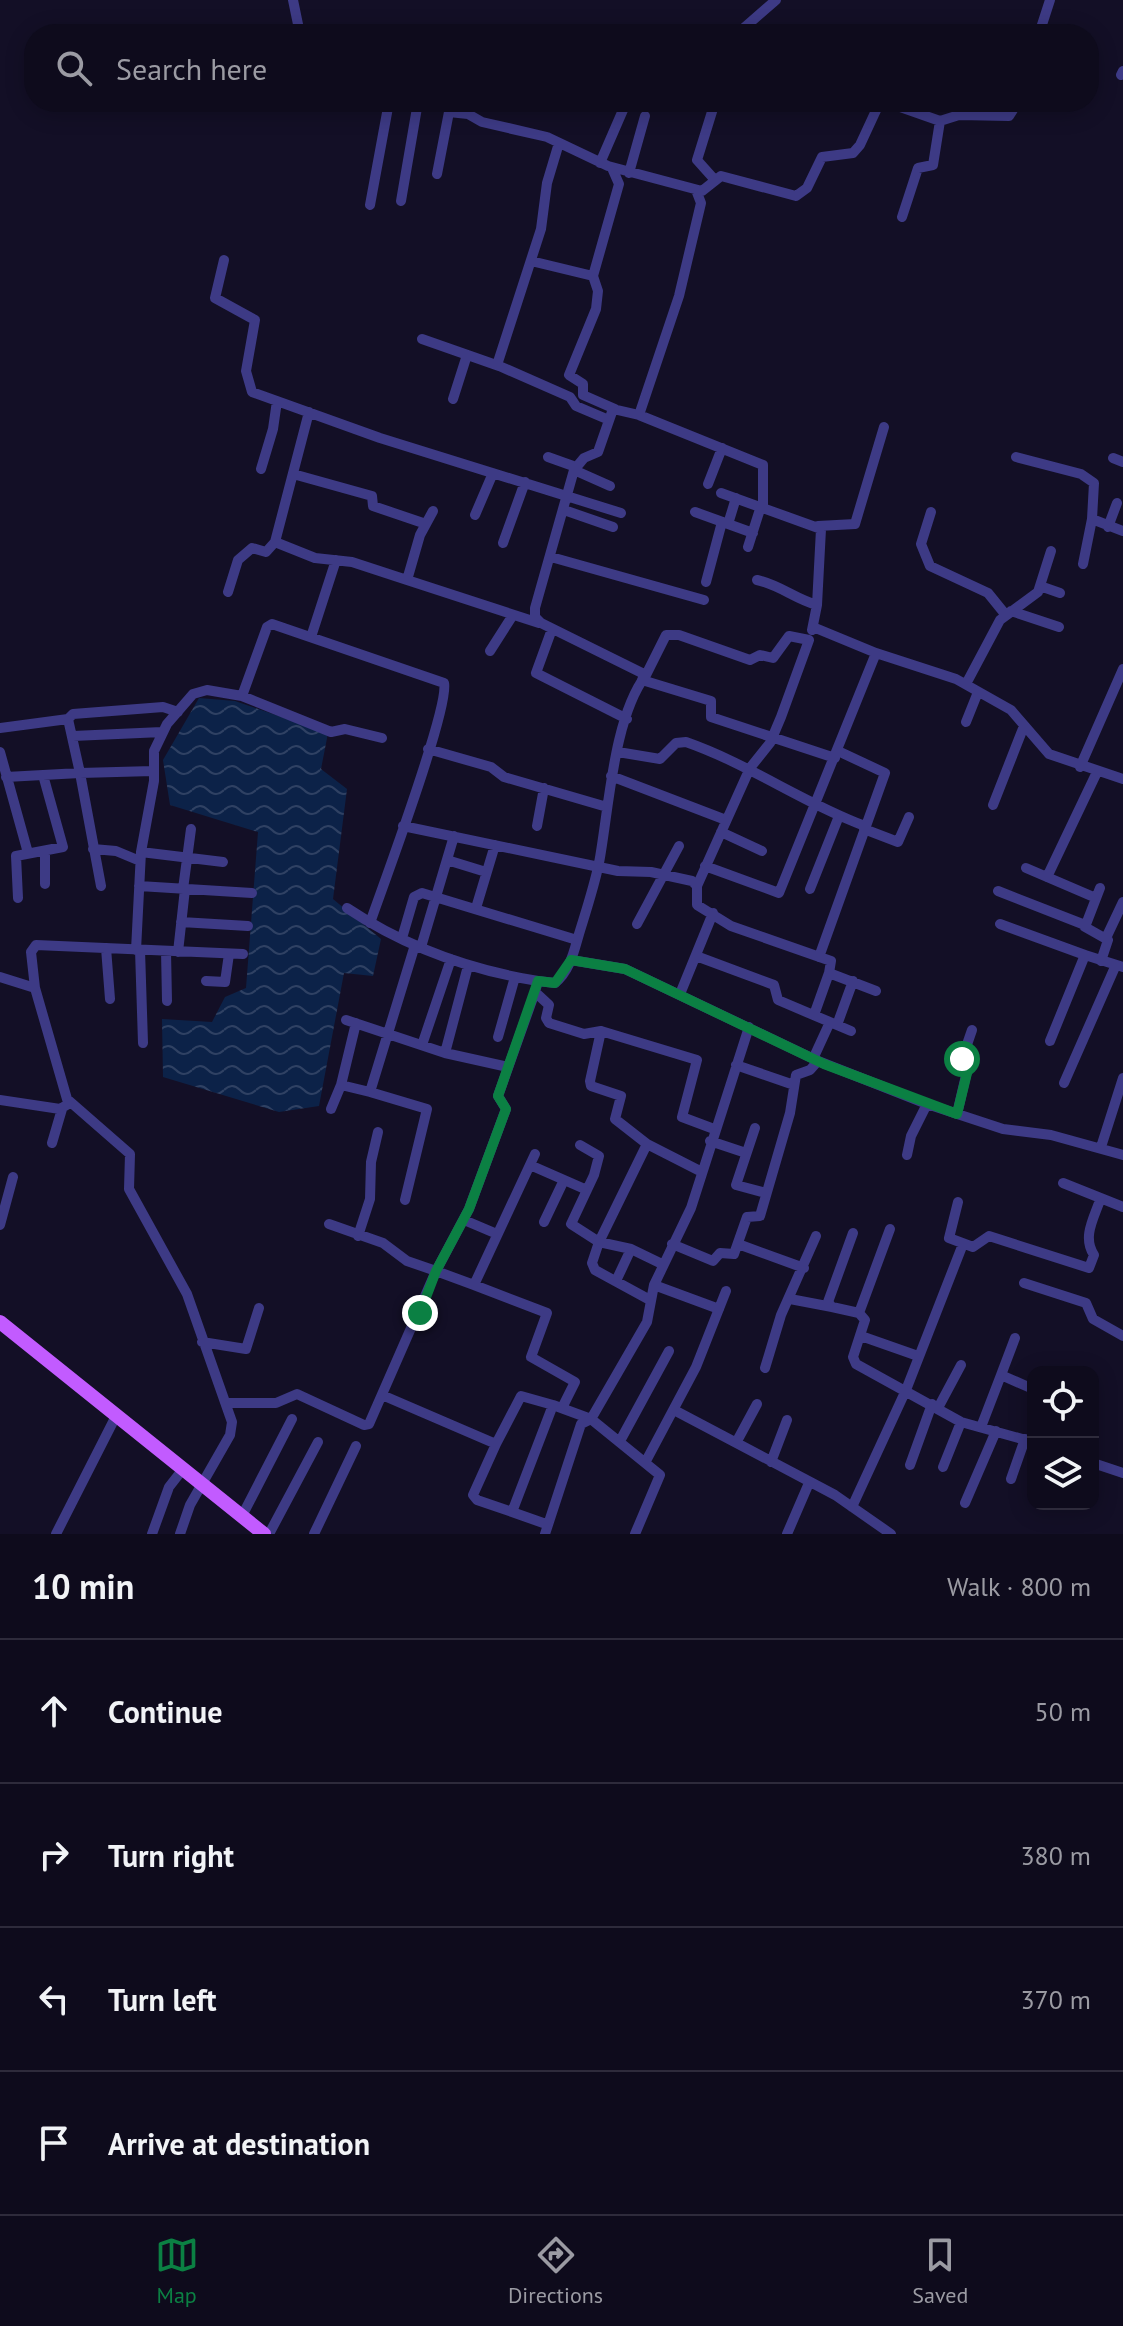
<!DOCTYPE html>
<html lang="en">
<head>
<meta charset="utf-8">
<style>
	:root { --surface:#0e0b1c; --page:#171425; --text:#f1f3f6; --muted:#9b9ba3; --line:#2e2b3b; --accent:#0b8043 }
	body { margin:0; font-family:"PT Sans",sans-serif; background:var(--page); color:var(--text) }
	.controls { position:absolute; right:24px; bottom:24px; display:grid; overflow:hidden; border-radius:16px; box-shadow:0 4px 20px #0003 }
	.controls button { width:72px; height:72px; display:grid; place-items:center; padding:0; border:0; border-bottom:2px solid var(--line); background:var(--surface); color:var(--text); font:40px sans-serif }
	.stop { position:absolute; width:24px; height:24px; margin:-18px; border:6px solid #0b8043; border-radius:50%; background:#fff }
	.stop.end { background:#0b8043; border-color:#fff; box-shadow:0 2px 8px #0008 }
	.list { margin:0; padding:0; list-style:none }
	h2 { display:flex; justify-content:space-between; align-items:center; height:104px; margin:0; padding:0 32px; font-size:34px }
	h2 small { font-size:26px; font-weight:400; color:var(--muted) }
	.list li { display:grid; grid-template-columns:52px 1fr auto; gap:24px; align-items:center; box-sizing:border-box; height:144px; padding:0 32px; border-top:2px solid var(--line) }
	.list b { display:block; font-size:30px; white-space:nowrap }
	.list em { font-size:26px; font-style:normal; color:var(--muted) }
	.icon { flex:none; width:44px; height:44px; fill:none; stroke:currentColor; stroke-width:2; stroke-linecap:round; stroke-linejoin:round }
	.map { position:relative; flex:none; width:1123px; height:1534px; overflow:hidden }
	.search { position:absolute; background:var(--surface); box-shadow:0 4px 20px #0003; left:24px; right:24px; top:24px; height:88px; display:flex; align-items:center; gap:20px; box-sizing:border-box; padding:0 28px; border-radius:32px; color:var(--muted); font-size:30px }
	.sheet { height:680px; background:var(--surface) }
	nav { display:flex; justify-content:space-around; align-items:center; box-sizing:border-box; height:112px; border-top:2px solid var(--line); background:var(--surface); font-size:22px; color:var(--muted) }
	nav a { display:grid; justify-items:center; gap:4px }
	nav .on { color:var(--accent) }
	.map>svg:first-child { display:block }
	.water { fill:url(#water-waves) }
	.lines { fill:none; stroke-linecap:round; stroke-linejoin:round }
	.minor { stroke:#3d3a85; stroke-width:10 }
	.major { stroke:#c25bff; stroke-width:14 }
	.route { stroke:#0b8043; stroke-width:10 }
</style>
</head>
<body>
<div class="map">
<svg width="1123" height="1534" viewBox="0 0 1123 1534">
	<defs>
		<pattern id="water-waves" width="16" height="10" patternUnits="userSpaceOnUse" patternTransform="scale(2)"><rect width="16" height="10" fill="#0c2248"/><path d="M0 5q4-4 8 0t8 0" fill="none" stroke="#2f4163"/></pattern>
	</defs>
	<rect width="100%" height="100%" fill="#130f26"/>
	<path class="water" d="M199 698 235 701 328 733 321 769 347 789 333 899 381 939 373 976 344 973 319 1106 279 1112 163 1077 162 1019 212 1022 225 997 246 988 258 832 170 805 163 760Z"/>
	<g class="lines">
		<path class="minor" d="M293 0 300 34
			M737 34 776 0
			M1039 34 1050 0
			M1121 75 1123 71
			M462 102 468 114 482 122 547 137 608 166 702 191 721 176 796 196 807 188 822 157 853 153 860 145 879 104 885 102
			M886 102 940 121 959 115 1009 116 1018 102
			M559 143 547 183 541 229 497 365 570 397 576 406 609 420
			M600 163 623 110
			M612 168 619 184 593 276 598 291 596 309 569 375 583 384V395L615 409
			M629 173 645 116
			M437 174 449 112 468 114
			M714 179 697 160 715 102
			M401 201 418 102
			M370 205 389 102
			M902 217 918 168 933 165 940 121
			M224 260 215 298 255 320 246 371 252 392 380 438 621 513
			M531 261 593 276
			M422 339 499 366
			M453 399 467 355
			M309 412 275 542 315 558 352 562 407 580
			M639 415 679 296 701 203 696 190
			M548 457 576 467
			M1016 457 1081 474 1094 483 1092 519 1123 531
			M1113 458 1123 462
			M261 469 273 429 277 401
			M574 470 610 486
			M293 474 372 496 373 506 426 524
			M708 484 722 448
			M721 493 821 529 817 605
			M564 510 613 527
			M433 511 420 535 407 580 539 623
			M695 512 753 533
			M931 512 921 544 930 566 988 593 1005 614
			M475 515 493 473
			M728 524 736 498
			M818 526 855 524 884 427
			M1108 527 1117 503
			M503 543 525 482
			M748 547 761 506
			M551 557 704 600
			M1083 564 1092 519
			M757 580C780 585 795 599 817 605L812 630
			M706 582 722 522
			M1040 586 1060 593
			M228 592 238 560 252 548 266 552 275 542
			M1011 611 1059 627
			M813 627 876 653 956 679 1011 710 1049 754 1123 779
			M552 629 536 673 627 719
			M311 637 336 560
			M490 651 513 615
			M646 675 666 635H679L750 660 760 655 773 658 789 636 809 640 781 717 770 743 750 768 697 886
			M642 680 711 701V717L835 758
			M966 684 1000 620 1038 592 1051 551
			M68 719 73 714 163 707 178 712
			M966 722 978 692
			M0 728 68 719 80 773 153 771
			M73 736 162 732
			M428 749 491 767 504 777 607 807
			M0 752 28 853
			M618 752 660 759 676 743 686 742C749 764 803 803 865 826
			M1080 767 1123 669
			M611 776 726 820
			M6 777 80 773 101 886
			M993 805 1024 726
			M403 826 618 871 651 872 692 881 697 886V905L731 926 831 961 829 973
			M537 826 544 788
			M864 829 898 842 909 817
			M721 832 762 851
			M93 849 116 851 140 861
			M45 851V884
			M141 852 223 862
			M447 860 486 872
			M705 866 779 893 876 653
			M1026 868 1096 898
			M1047 877 1097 772
			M139 886 252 893
			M1100 888 1085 927 1108 940 1101 961
			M183 889 191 829
			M810 889 839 816
			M998 891 1085 925
			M18 898 16 856 63 847 43 775
			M347 908C404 946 470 970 538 981
			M476 908 495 845
			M181 922 248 926
			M370 923C382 888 450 707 444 683L272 624 267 627 242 696 331 732 345 729 382 738
			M637 924 679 846
			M1000 924 1085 955
			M402 938 414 897 422 893 577 940
			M1106 938 1123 902
			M421 947 454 836
			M106 948 110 999
			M136 950 141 852 154 781V751L167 724 193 694 207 690 242 696
			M140 950 143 1043
			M166 951 167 1001
			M178 952 185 889
			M696 956 774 985 778 1000 851 1031
			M819 957 885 773 838 751
			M571 960 625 969 818 1061 927 1104 1003 1129 1051 1135 1123 1155
			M0 977 35 988 67 1099 130 1154 129 1189 187 1294 232 1422 230 1435 190 1505 180 1534
			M206 981 225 982 229 954
			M35 988 31 952 36 945 243 954
			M680 994 713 913
			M814 1015 829 973 876 991
			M346 1020 445 1053 508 1067
			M837 1025 853 981
			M601 1031 590 1081 591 1086 621 1096 615 1119 647 1144 700 1171
			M498 1037 515 977
			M1050 1041 1085 955 1123 967
			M422 1045 451 959
			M445 1053 468 966
			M813 1059 830 1022
			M736 1065 794 1085
			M1064 1083 1115 967
			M341 1085 356 1023
			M0 1100 60 1109 70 1103
			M331 1109 341 1085 370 1092
			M957 1114 968 1067 962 1059 972 1030
			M755 1128 736 1185 766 1193
			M714 1129 682 1117 697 1060 601 1031 584 1034 549 1023 546 1018 549 1005 535 992 538 981 555 983C570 971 574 951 579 934 586 911 594 887 599 863 609 810 613 718 646 675L541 623 535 617V608L574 470 584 458 598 452 613 409 639 415 763 465V507
			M710 1141 746 1153
			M52 1143 62 1109
			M647 1144 599 1242 631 1249 662 1264
			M580 1145 599 1156 594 1175 571 1224 599 1242 592 1263 595 1270 650 1300
			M1101 1147 1123 1078
			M535 1154 474 1285 547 1313 531 1357 575 1382 562 1408
			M907 1155 911 1136 927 1104
			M530 1165 587 1190
			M1063 1183 1123 1207
			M405 1200 427 1109 370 1092 415 945
			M958 1202 949 1238 973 1247 989 1236 1089 1268 1094 1255C1082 1237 1094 1218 1100 1200
			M464 1220 497 1234
			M544 1222 564 1180
			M0 1225 13 1177
			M853 1233 828 1302 832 1307 859 1313 865 1320 853 1357 856 1364 961 1422 1033 1442
			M358 1236 370 1199 371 1162 378 1132
			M672 1244 713 1261 720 1253 734 1254 747 1217 760 1216 790 1113 796 1075 810 1070 818 1061
			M738 1244 804 1268
			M616 1281 631 1249
			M1024 1283 1086 1303 1093 1319 1123 1336
			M474 1285 436 1271 469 1209 506 1109 498 1096 535 992
			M654 1285 719 1309
			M790 1299 832 1307
			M859 1313 890 1229
			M861 1336 918 1356
			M202 1342 246 1349 259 1308
			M765 1368 781 1315 816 1236
			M1058 1372V1371
			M1001 1375 1015 1338
			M382 1395 496 1444 473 1495 477 1500 512 1512
			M227 1403H276L297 1394 364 1425 369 1424 436 1271 407 1261 383 1243 329 1224
			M938 1408 961 1365
			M674 1410 835 1495 891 1534
			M981 1427 1001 1375 1033 1389
			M620 1441 669 1351
			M737 1441 757 1404
			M496 1444 521 1396 553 1405
			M646 1461 696 1367 726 1291
			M771 1462 787 1420
			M1093 1463 1123 1473
			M910 1465 932 1404
			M943 1467 961 1422
			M1011 1479 1025 1439
			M965 1503 996 1431
			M852 1507 906 1390 963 1244
			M242 1516 292 1419
			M546 1524 512 1512 553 1405 591 1419 660 1475 635 1534
			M56 1534 117 1414
			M152 1534 169 1487 183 1469
			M269 1534 318 1442
			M314 1534 356 1446
			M545 1534 581 1424 591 1419 647 1322 654 1285 691 1208 749 1027
			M787 1534 809 1483"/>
		<path class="major" d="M0 1322 264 1534"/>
	</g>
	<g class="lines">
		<path class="route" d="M420 1313 436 1271 469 1209 506 1109 498 1096 538 981 555 983 571 960 625 969 824 1064 957 1114 968 1069 962 1059"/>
	</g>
</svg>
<div class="controls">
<button><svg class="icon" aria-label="locate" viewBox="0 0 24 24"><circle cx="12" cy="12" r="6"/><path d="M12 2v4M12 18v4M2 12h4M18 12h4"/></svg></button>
<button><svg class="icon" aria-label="layers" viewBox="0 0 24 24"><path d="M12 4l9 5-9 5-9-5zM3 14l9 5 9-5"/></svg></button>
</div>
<div class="stop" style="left:962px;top:1059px"></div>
<div class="stop end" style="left:420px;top:1313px"></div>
<div class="search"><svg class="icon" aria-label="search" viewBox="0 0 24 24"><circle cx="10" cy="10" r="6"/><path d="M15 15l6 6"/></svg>Search here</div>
</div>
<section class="sheet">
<h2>10 min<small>Walk · 800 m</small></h2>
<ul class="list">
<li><svg class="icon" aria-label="ahead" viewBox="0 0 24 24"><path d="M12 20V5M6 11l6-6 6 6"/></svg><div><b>Continue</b></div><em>50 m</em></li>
<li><svg class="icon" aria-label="right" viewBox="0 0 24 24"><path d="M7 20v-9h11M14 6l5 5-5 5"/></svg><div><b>Turn right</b></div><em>380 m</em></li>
<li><svg class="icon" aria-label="left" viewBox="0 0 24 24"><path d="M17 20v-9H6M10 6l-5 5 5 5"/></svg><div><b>Turn left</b></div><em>370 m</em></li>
<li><svg class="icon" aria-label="arrive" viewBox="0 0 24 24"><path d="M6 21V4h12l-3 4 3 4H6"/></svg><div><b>Arrive at destination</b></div></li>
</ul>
</section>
<nav>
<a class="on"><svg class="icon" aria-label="map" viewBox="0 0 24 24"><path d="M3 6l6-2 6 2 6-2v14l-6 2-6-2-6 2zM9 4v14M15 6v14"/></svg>Map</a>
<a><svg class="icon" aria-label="directions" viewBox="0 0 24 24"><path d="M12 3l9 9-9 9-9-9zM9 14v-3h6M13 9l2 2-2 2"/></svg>Directions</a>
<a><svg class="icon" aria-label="saved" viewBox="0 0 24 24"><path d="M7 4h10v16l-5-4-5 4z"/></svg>Saved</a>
</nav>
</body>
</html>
